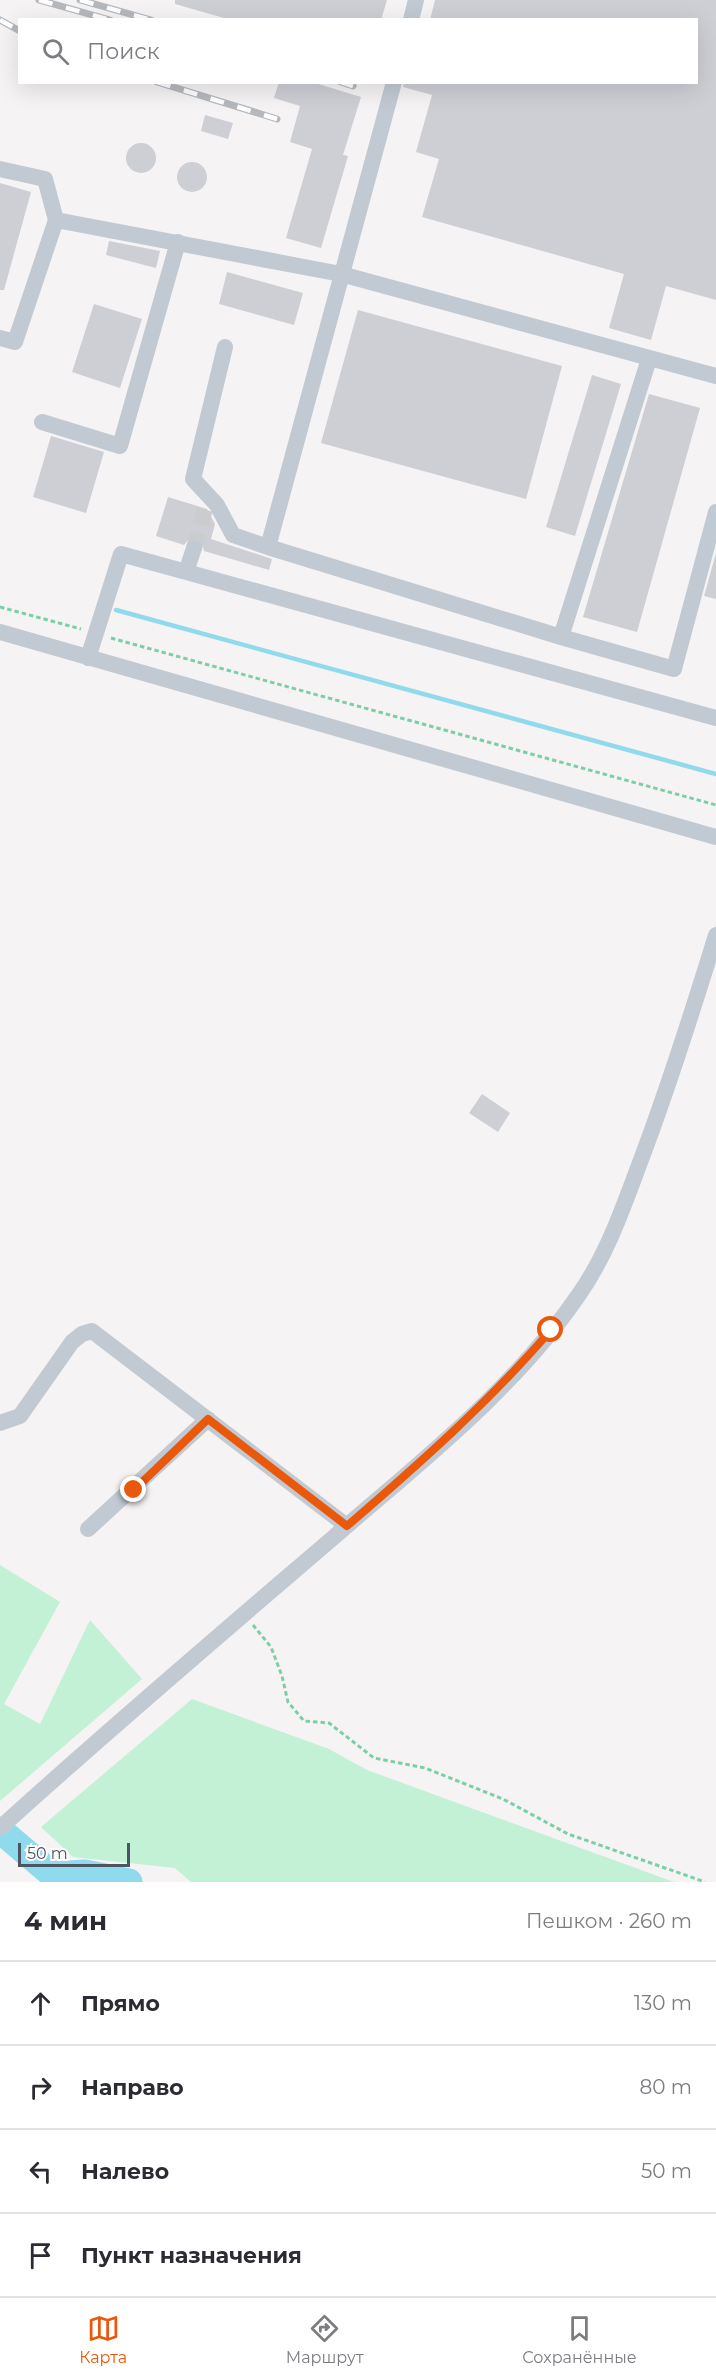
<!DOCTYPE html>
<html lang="ru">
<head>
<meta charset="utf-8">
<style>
	:root { --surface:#fff; --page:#f7f7f7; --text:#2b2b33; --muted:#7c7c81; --line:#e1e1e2; --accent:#ea580c }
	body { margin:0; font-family:Montserrat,sans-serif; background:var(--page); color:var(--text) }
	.scale { position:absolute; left:18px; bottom:15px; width:112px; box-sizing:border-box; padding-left:6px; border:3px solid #4a5661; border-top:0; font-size:16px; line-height:21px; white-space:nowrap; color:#4a5661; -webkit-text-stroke:4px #fff; paint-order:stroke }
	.stop { position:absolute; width:18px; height:18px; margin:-14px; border:4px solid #ea580c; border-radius:50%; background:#fff }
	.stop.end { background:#ea580c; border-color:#fff; box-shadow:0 2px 6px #0008 }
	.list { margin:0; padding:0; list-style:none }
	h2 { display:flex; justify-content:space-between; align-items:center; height:78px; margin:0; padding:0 24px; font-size:26px }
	h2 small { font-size:20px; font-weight:400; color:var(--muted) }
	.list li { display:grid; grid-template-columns:39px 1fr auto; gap:18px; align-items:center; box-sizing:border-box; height:84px; padding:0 24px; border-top:2px solid var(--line) }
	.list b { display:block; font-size:22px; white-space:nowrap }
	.list em { font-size:20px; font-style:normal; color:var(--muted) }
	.icon { flex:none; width:33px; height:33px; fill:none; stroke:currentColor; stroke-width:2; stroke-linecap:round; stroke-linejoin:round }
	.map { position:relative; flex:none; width:716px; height:1882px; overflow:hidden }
	.search { position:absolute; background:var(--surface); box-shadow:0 6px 24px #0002; left:18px; right:18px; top:18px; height:66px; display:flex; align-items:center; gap:15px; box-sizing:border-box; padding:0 21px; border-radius:0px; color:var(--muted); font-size:22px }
	.sheet { height:414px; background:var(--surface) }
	nav { display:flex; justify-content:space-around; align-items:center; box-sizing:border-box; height:84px; border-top:2px solid var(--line); background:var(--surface); font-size:16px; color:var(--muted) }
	nav a { display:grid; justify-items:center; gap:3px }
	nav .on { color:var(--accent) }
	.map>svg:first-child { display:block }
	.green { fill:#c3f1d5 }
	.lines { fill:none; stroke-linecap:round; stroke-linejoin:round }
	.stream { stroke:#90daee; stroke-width:4.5 }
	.river { stroke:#90daee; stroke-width:27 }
	.building { fill:#cdcfd5 }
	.minor-tunnel { stroke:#caccce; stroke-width:16; stroke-dasharray:16 8; stroke-linecap:butt }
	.path { stroke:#7ad0a6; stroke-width:3; stroke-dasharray:4.5 3; stroke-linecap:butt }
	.minor { stroke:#c1cad2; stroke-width:16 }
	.rail-casing { stroke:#b5b8bd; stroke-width:7 }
	.rail { stroke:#fff; stroke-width:4.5; stroke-dasharray:14; stroke-linecap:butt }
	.route { stroke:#ea580c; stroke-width:8 }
</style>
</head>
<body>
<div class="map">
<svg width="716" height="1882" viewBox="0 0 716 1882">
	<rect width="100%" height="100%" fill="#f5f3f3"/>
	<path class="green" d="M0 1565 60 1602 4 1704 40 1724 90 1620 142 1679 0 1801Z
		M192 1699 329 1749 367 1770 674 1882H191L175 1868 73 1857 41 1827Z"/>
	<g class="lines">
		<path class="stream" d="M116 610 716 774"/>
		<path class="river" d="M0 1830 53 1875 85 1873 129 1882"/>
	</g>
	<path class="building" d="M175 0H387L381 20H231L175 4Z
		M435 0H716V300L666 286 651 340 609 328 624 274 422 217 439 159 416 152 432 95 403 87 404 82H696V20H430Z
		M279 82H312L361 97 343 155 348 156 321 248 286 238 312 149 290 142 300 106 274 98Z
		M205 115 233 123 228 139 201 131Z
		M126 158a15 15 0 1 1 30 0a15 15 0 1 1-30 0Z
		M177 177a15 15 0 1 1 30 0a15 15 0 1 1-30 0Z
		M0 183 31 192 4 290H0Z
		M109 241 160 251 156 268 106 255Z
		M227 272 303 293 294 325 219 304Z
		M94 304 142 319 120 388 72 372Z
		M358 310 562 366 526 499 321 443Z
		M592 375 621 384 575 536 546 527Z
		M649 394 700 408 637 632 583 617Z
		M51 436 104 452 86 513 33 497Z
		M168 497 207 509 215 524 211 539 272 559 269 570 204 551 202 542 197 538 188 540 184 545 156 536Z
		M716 553V599L704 596Z
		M482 1094 510 1113 498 1132 469 1113Z"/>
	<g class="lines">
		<path class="minor-tunnel" d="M194 548 205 509"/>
		<path class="path" d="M0 607 81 629
			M111 638 716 805
			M253 1625 271 1647 282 1676 288 1702 304 1721 329 1723 374 1758 425 1768 503 1799 568 1834 705 1882"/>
		<path class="minor" d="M411 20 416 0
			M0 169 45 179 56 220 341 274 716 376
			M0 338 15 342 56 220
			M225 347 193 479 217 505 233 535 268 547 561 637 674 669 716 512
			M42 422 120 446 178 242
			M268 547 394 82
			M186 572 194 548
			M0 632 716 837
			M561 637 649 359
			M88 658 121 554 716 718
			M0 1423 20 1416 72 1342 82 1334 92 1331 347 1526
			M88 1529 208 1419
			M0 1828C109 1729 222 1633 334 1537 420 1462 515 1389 580 1293 607 1254 623 1208 639 1165 668 1089 692 1013 716 935"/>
		<g class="rail-casing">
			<path id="rail" d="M39 0 110 20
				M80 0 151 20
				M0 20 20 31
				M157 82 277 119
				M341 82 353 86"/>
		</g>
		<use href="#rail" class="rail"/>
	</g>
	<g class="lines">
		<path class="route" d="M134 1490 208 1419 347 1526C419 1464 489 1402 551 1330"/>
	</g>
</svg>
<div class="scale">50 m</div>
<div class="stop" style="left:551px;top:1330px"></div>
<div class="stop end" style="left:134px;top:1490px"></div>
<div class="search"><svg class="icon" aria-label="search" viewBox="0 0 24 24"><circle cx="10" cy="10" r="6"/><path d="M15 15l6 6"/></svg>Поиск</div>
</div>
<section class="sheet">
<h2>4 мин<small>Пешком · 260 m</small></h2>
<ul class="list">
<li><svg class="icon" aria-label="ahead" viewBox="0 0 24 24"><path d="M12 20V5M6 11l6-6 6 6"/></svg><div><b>Прямо</b></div><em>130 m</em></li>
<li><svg class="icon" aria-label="right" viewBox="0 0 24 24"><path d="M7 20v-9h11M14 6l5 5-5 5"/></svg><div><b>Направо</b></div><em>80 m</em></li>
<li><svg class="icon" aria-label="left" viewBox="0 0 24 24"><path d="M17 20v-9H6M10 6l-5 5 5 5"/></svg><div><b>Налево</b></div><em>50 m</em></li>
<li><svg class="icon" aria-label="arrive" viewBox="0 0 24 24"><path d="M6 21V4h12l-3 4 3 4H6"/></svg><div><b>Пункт назначения</b></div></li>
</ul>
</section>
<nav>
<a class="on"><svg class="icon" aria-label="map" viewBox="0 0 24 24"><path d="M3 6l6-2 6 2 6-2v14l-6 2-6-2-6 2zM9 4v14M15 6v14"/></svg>Карта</a>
<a><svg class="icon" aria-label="directions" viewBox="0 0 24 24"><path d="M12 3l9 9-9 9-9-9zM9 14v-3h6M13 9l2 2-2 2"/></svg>Маршрут</a>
<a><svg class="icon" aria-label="saved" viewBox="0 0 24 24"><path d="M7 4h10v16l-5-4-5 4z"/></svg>Сохранённые</a>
</nav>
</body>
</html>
